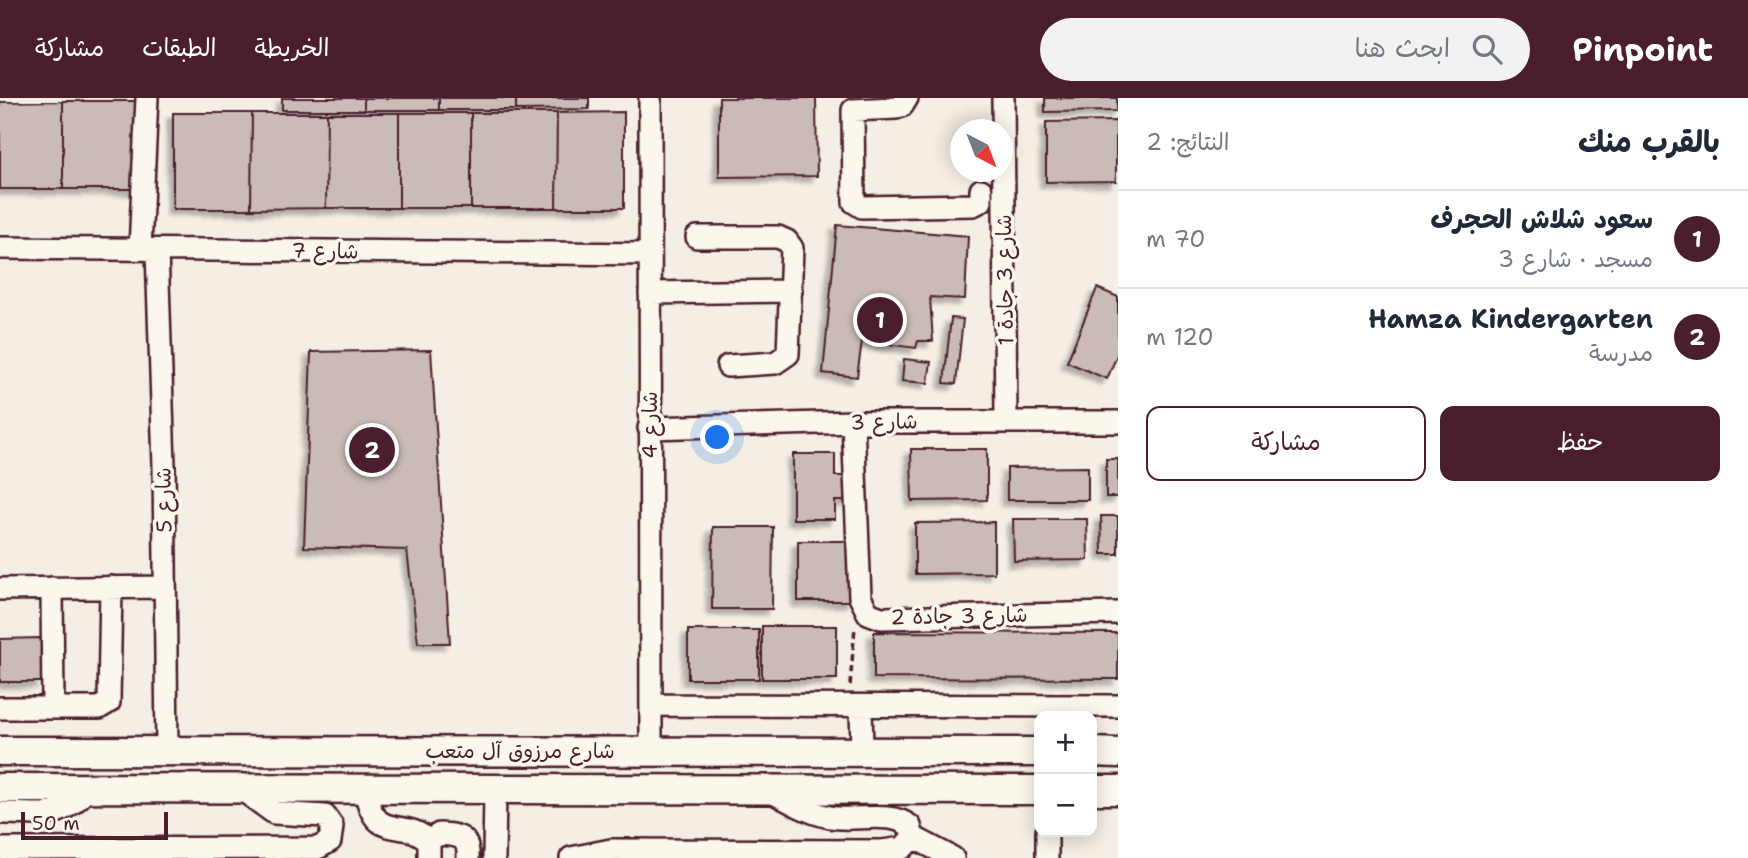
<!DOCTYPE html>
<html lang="ar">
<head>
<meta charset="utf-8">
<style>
	:root { --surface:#fff; --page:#f2f2f3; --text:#1f2937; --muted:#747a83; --line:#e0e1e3; --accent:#4a1f2b }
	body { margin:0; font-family:"Shantell Sans","Playpen Sans Arabic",sans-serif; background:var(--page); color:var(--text); direction:rtl }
	.controls { position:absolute; right:21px; bottom:21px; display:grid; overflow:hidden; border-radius:14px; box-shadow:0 4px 18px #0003 }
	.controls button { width:63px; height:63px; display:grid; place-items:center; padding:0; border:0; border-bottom:2px solid var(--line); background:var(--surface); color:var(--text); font:35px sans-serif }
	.compass { position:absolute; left:950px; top:21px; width:63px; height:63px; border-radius:50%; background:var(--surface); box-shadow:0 4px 18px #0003; rotate:138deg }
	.scale { position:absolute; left:21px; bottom:18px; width:147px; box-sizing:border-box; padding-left:7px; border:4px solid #4a1f2b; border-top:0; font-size:19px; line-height:24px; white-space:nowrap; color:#4a1f2b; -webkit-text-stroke:5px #fbf7ec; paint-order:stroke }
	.you { position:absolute; left:718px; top:340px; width:24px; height:24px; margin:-18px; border:5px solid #fff; border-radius:50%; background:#1a73e8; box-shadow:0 0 0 10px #1a73e833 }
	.badge { display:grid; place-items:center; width:46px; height:46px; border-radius:50%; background:var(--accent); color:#fff; font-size:23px; font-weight:700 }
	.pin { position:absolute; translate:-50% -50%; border:4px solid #fff; box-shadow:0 2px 7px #0006 }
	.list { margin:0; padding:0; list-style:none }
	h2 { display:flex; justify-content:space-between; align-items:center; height:91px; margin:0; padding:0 28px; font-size:30px }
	h2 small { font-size:23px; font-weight:400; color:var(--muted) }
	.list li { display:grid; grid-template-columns:46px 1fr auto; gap:21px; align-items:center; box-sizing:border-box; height:98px; padding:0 28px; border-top:2px solid var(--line) }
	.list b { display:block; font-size:26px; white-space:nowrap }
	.list p { margin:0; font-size:23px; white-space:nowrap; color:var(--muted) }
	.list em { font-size:23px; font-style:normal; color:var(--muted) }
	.actions { display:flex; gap:14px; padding:21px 28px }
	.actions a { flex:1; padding:16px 0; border:2px solid var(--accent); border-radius:14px; text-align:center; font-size:24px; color:var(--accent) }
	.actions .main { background:var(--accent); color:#fff }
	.icon { flex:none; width:38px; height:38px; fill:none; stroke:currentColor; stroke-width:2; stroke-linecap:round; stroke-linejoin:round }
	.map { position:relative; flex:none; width:1118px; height:760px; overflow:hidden; direction:ltr }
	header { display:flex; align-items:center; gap:42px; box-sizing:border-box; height:98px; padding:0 35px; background:var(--accent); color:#fff }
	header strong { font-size:33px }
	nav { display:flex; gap:38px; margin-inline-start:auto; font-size:24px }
	.search { width:490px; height:63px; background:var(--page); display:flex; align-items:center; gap:18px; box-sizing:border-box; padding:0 24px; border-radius:38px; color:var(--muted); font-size:26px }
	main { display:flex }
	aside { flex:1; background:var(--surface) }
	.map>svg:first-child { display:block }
	.building { fill:#cabbb6; stroke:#4a1f2b; stroke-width:2; filter:url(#shadow) }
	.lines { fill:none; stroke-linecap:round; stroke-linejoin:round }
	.minor-casing { stroke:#4a1f2b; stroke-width:26 }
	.major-casing { stroke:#4a1f2b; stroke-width:33 }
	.path { stroke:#4a1f2b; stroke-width:3.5; stroke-dasharray:7 5; stroke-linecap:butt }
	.minor { stroke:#fbf7ec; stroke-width:21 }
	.major { stroke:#fbf7ec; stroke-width:28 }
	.labels { text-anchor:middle; stroke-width:7; stroke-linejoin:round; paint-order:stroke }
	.street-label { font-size:21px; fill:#4a1f2b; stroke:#fbf7ec }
</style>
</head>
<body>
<header>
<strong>Pinpoint</strong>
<div class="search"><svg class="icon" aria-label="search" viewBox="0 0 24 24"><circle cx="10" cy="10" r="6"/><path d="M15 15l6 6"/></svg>ابحث هنا</div>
<nav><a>الخريطة</a><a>الطبقات</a><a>مشاركة</a></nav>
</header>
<main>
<aside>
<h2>بالقرب منك<small>النتائج: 2</small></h2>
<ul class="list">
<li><span class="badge">1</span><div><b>سعود شلاش الحجرف</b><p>مسجد · شارع 3</p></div><em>70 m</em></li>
<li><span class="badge">2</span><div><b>Hamza Kindergarten</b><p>مدرسة</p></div><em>120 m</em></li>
</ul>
<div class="actions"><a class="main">حفظ</a><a>مشاركة</a></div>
</aside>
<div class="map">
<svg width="1118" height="760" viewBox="0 0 1118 760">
	<defs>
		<filter id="shadow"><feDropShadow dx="-5.5" dy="5.5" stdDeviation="2" flood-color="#0004"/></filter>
	</defs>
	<rect width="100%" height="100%" fill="#f4eee4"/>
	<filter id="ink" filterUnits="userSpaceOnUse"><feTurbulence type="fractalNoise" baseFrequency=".0143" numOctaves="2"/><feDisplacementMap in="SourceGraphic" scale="14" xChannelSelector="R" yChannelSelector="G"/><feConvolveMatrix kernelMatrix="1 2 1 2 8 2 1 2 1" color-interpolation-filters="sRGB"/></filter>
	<g filter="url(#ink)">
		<path class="building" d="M282 0H364V12H282Z
			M364 0H439V12H364Z
			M439 0H516V12H439Z
			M516 0H589V11L516 12Z
			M719 0H816L817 78 719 79Z
			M1045 0H1117V13L1045 14Z
			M63 3H138V91H63Z
			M63 3V91H0V4Z
			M624 14V110H556L557 15Z
			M173 15H252L251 111H173Z
			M252 15H327L326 110 251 111Z
			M327 15H399V110H326Z
			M399 15H471V110H399Z
			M471 15H557L556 110H471Z
			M1116 23V83L1046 84V24Z
			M837 127 968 138 965 201 930 199 933 243H918L916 250 862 243 857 279 823 275Z
			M1097 190 1118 199V255L1107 281 1067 264Z
			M951 220 963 221 956 286 944 285Z
			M431 252 450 545H418L407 452 304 449 311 254Z
			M904 261 931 264 928 285 902 283Z
			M911 351H987V402L912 403Z
			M793 356H835V378H851V403H835V421H793Z
			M1106 361H1118V399H1106Z
			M1088 369V402H1007V370Z
			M1101 418H1118V456H1102Z
			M1013 421H1087L1088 462 1014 463Z
			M994 424V475L915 476V425Z
			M713 429H773L772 511H712Z
			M798 443H853L852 503H798Z
			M762 528H837V581H762Z
			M688 532H759V581H688Z
			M874 534 1118 535V581L874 580Z
			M41 540V584H0V541Z"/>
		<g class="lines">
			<g class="minor-casing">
				<path id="minor" d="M650 0 651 654
					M907 0 902 8 896 10 853 12 854 104 862 109 973 107 981 103V92
					M1003 0 1006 323
					M697 139H778L787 143 792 150 788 256 775 265 728 268
					M0 150 650 156
					M140 151 147 0
					M157 152 164 368 167 653
					M650 195 791 193
					M853 324 860 499 868 515 881 520 1118 515
					M649 330 853 324H1118
					M52 490 53 610
					M0 491 165 489
					M651 607 1118 608
					M861 608 862 654
					M0 610H99L109 604 111 489
					M365 691C375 748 402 717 429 743
					M0 715C44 714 55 726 89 690
					M913 739 953 760
					M0 751 318 750 330 743 332 728 325 718 274 715 241 691
					M429 760V743L439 736C459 737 469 738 468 760
					M494 760 495 691
					M571 760 611 752 882 753 903 750 913 739 910 728C890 712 854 724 830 719 808 715 790 703 770 693
					M1047 760V734"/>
			</g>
			<g class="major-casing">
				<path id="major" d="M0 653 1039 654
					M1092 654 1118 655
					M0 690 1039 692
					M1092 692H1118"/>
			</g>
			<path class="path" d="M850 587 855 529"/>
			<use href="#minor" class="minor"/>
			<use href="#major" class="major"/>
		</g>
	</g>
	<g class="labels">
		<g class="street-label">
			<text transform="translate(325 153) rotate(1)" y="7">شارع 7</text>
			<text transform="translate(1005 182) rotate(-91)" y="7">شارع 3 جادة 1</text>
			<text transform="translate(884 324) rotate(-1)" y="7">شارع 3</text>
			<text transform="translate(650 327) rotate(-90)" y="7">شارع 4</text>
			<text transform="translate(164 402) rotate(-91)" y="7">شارع 5</text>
			<text transform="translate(959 518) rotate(-1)" y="7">شارع 3 جادة 2</text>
			<text x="520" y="660">شارع مرزوق آل متعب</text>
		</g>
	</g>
</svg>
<div class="controls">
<button>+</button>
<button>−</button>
</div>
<svg class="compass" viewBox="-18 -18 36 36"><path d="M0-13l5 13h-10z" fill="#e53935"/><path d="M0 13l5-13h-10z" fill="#747a83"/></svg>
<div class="scale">50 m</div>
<div class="you"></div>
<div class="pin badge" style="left:880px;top:222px">1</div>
<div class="pin badge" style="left:372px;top:352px">2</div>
</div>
</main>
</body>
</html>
